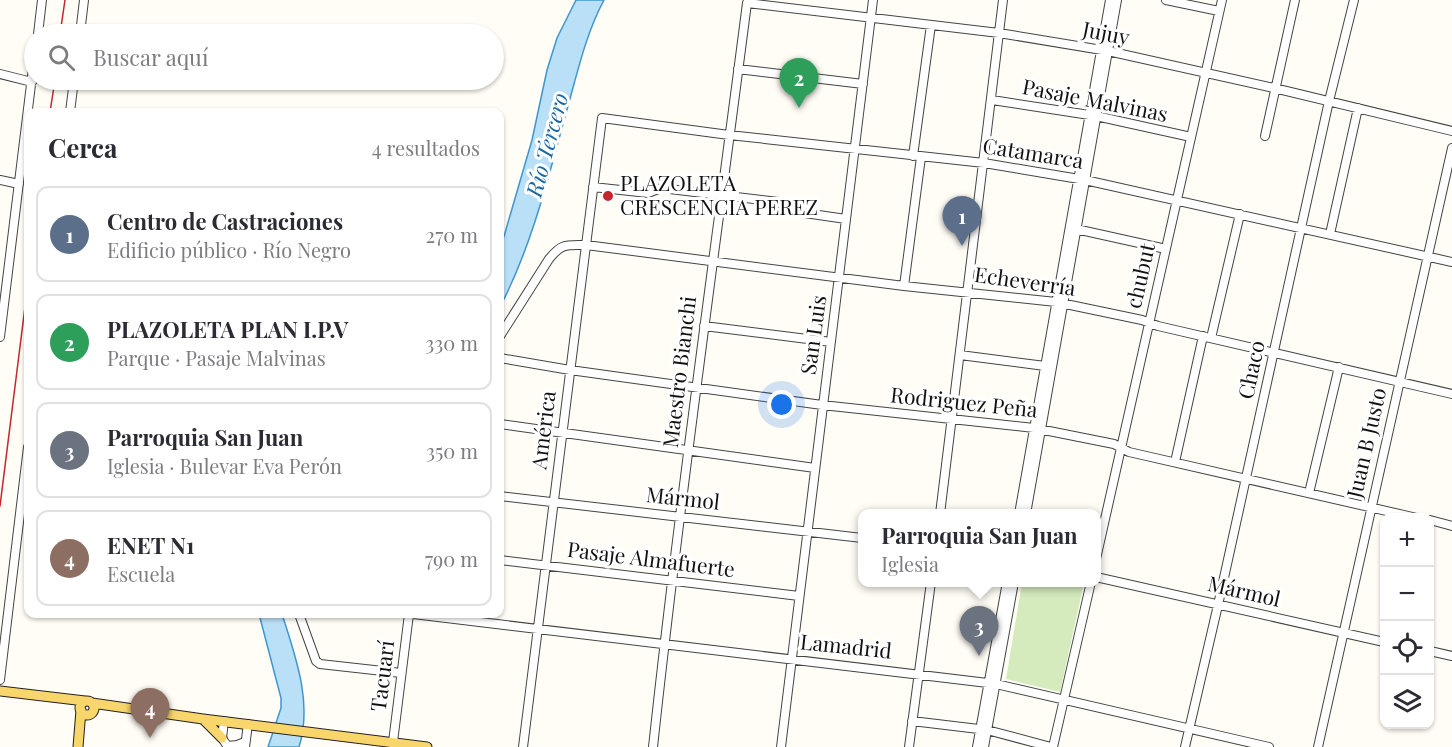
<!DOCTYPE html>
<html lang="es">
<head>
<meta charset="utf-8">
<style>
	:root { --surface:#fff; --page:#f7f7f7; --text:#2b2b33; --muted:#7c7c81; --line:#e1e1e2; --accent:#c4262e }
	body { margin:0; font-family:"Playfair Display",serif; background:var(--page); color:var(--text) }
	.controls { position:absolute; right:18px; bottom:18px; display:grid; overflow:hidden; border-radius:12px; box-shadow:0 2px 4px #0004 }
	.controls button { width:54px; height:54px; display:grid; place-items:center; padding:0; border:0; border-bottom:2px solid var(--line); background:var(--surface); color:var(--text); font:30px sans-serif }
	.you { position:absolute; left:782px; top:405px; width:21px; height:21px; margin:-15px; border:4px solid #fff; border-radius:50%; background:#1a73e8; box-shadow:0 0 0 9px #1a73e833 }
	.badge { display:grid; place-items:center; width:39px; height:39px; border-radius:50%; background:var(--accent); color:#fff; font-size:20px; font-weight:700 }
	.pin { position:absolute; translate:-50% -50px; filter:drop-shadow(0 2px 3px #0008) }
	.pin::after { content:''; position:absolute; top:32px; width:21px; height:18px; background:inherit; clip-path:polygon(0 0,100% 0,50% 100%) }
	.popup { position:absolute; left:858px; top:509px; width:243px; height:78px; box-sizing:border-box; display:grid; place-content:center; border-radius:12px; background:var(--surface); filter:drop-shadow(0 2px 4px #0005); font-size:20px; white-space:nowrap; color:var(--muted) }
	.popup b { font-size:22px; color:var(--text) }
	.popup::after { content:''; position:absolute; left:50%; top:100%; margin-left:-12px; border:12px solid transparent; border-top-color:var(--surface) }
	.list { margin:0; padding:0; list-style:none }
	h2 { display:flex; justify-content:space-between; align-items:center; height:78px; margin:0; padding:0 24px; font-size:26px }
	h2 small { font-size:20px; font-weight:400; color:var(--muted) }
	.list li { display:grid; grid-template-columns:39px 1fr auto; gap:18px; align-items:center; box-sizing:border-box; height:96px; margin:0 12px 12px; padding:0 12px; border:2px solid var(--line); border-radius:12px }
	.list b { display:block; font-size:22px; white-space:nowrap }
	.list p { margin:0; font-size:20px; white-space:nowrap; color:var(--muted) }
	.list em { font-size:20px; font-style:normal; color:var(--muted) }
	.icon { flex:none; width:33px; height:33px; fill:none; stroke:currentColor; stroke-width:2; stroke-linecap:round; stroke-linejoin:round }
	.map { position:relative; flex:none; width:1452px; height:747px; overflow:hidden }
	.search { position:absolute; background:var(--surface); box-shadow:0 2px 4px #0004; left:24px; top:24px; width:480px; height:66px; display:flex; align-items:center; gap:15px; box-sizing:border-box; padding:0 21px; border-radius:33px; color:var(--muted); font-size:22px }
	.panel { position:absolute; background:var(--surface); box-shadow:0 2px 4px #0004; left:24px; top:108px; width:480px; height:510px; border-radius:12px }
	.map>svg:first-child { display:block }
	.green { fill:#d5ebbd }
	.water { fill:#b9e0f7; stroke:#3f96cf; stroke-width:1.5 }
	.lines { fill:none; stroke-linecap:round; stroke-linejoin:round }
	.minor-casing { stroke:#444; stroke-width:10 }
	.major-casing { stroke:#222; stroke-width:11 }
	.minor { stroke:#fff; stroke-width:8 }
	.major { stroke:#f9d66b; stroke-width:9 }
	.rail { stroke:#c4262e; stroke-width:1.5 }
	.poi-dot { fill:#c4262e; stroke:#fff; stroke-width:2 }
	.labels { text-anchor:middle; stroke-width:6; stroke-linejoin:round; paint-order:stroke }
	.street-label { font-size:21px; fill:#111; stroke:#fff }
	.poi-label { font-size:21px; fill:#111; stroke:#fff; text-anchor:start }
	.water-label { font-size:22px; font-style:italic; fill:#1768a6; stroke:#fff }
</style>
</head>
<body>
<div class="map">
<svg width="1452" height="747" viewBox="0 0 1452 747">
	<rect width="100%" height="100%" fill="#fffdf5"/>
	<path class="green" d="M1022 583H1084L1060 692 1006 679Z"/>
	<path class="water" d="M576 0H604C588 30 580 62 571 95 551 166 534 242 500 307V250L532 140 547 70 557 38Z
		M259 614H282C295 655 313 703 299 747H268L281 708V698Z"/>
	<g class="lines">
		<g class="minor-casing">
			<path id="minor" d="M1166 0 1219 11
				M38 34 42 0
				M80 34 84 0
				M738 69 863 84
				M0 74 32 82
				M992 100 1096 116 1191 137
				M70 112 74 80
				M1265 136 1295 0
				M913 156 931 25
				M0 180 19 184
				M593 187 648 193 661 188 778 202 791 211 846 219
				M1076 229 1166 249
				M1330 234 1358 108
				M904 286 921 157
				M704 326 831 342
				M500 336 549 259C562 243 566 245 586 245L904 286 1056 302 1142 320 1158 326 1452 394
				M0 337 34 60
				M1211 338 1240 214
				M960 355 1045 366
				M500 358 570 370 822 405 1034 428 1114 444 1129 452 1417 518
				M500 424 815 468
				M1175 462 1203 336
				M1309 493 1339 367
				M500 496 862 538
				M940 514 1003 0
				M1019 514 1110 0
				M1026 514 1117 0
				M1430 520 1452 526
				M1096 559 1222 0
				M500 560 799 596
				M1096 577 1384 642
				M299 614 316 661 320 664 401 673
				M413 614 996 684 1269 747
				M1430 651 1452 656
				M0 680 28 447
				M224 721 222 738 228 747
				M912 721 987 730 1051 747
				M393 742 409 614
				M228 746 237 745 245 742
				M245 747 248 724
				M523 747 602 118 729 135 984 163 1085 180 1452 262
				M653 747C680 498 715 251 747 3L999 33 1108 51 1274 88 1452 131
				M781 747 873 0
				M909 747 931 582
				M977 747 1007 582
				M984 747 1014 582
				M1053 747 1091 582
				M1185 747 1218 605 1329 101 1354 0
				M1318 747 1452 148"/>
		</g>
		<g class="major-casing">
			<path id="major" d="M0 691 85 701
				M80 708a7 7 0 1 1 14 0a7 7 0 1 1-14 0Z
				M92 703 203 719 427 747
				M203 719 222 738
				M78 747 81 710"/>
		</g>
		<use href="#minor" class="minor"/>
		<use href="#major" class="major"/>
		<path class="rail" d="M60 34 65 0
			M50 112 55 80
			M0 506 28 283"/>
	</g>
	<circle class="poi-dot" cx="608" cy="196" r="6"/>
	<g class="labels">
		<g class="street-label">
			<text transform="translate(1106 34) rotate(11)" y="7">Jujuy</text>
			<text transform="translate(1095 101) rotate(11)" y="7">Pasaje Malvinas</text>
			<text transform="translate(1033 154) rotate(9)" y="7">Catamarca</text>
			<text transform="translate(1141 276) rotate(-77)" y="7">chubut</text>
			<text transform="translate(1025 282) rotate(8)" y="7">Echeverría</text>
			<text transform="translate(814 335) rotate(-82)" y="7">San Luis</text>
			<text transform="translate(1252 370) rotate(-78)" y="7">Chaco</text>
			<text transform="translate(680 372) rotate(-83)" y="7">Maestro Bianchi</text>
			<text transform="translate(964 403) rotate(6)" y="7">Rodriguez Peña</text>
			<text transform="translate(544 430) rotate(-83)" y="7">América</text>
			<text transform="translate(1367 443) rotate(-77)" y="7">Juan B Justo</text>
			<text transform="translate(683 499) rotate(6)" y="7">Mármol</text>
			<text transform="translate(651 560) rotate(7)" y="7">Pasaje Almafuerte</text>
			<text transform="translate(1244 592) rotate(13)" y="7">Mármol</text>
			<text transform="translate(846 647) rotate(6)" y="7">Lamadrid</text>
			<text transform="translate(383 676) rotate(-83)" y="7">Tacuarí</text>
		</g>
		<g class="poi-label">
			<text x="620" y="191">PLAZOLETA<tspan x="620" dy="24">CRESCENCIA PEREZ</tspan></text>
		</g>
		<g class="water-label">
			<text transform="translate(547 145) rotate(-75)" y="8">Río Tercero</text>
		</g>
	</g>
</svg>
<div class="controls">
<button>+</button>
<button>−</button>
<button><svg class="icon" aria-label="locate" viewBox="0 0 24 24"><circle cx="12" cy="12" r="6"/><path d="M12 2v4M12 18v4M2 12h4M18 12h4"/></svg></button>
<button><svg class="icon" aria-label="layers" viewBox="0 0 24 24"><path d="M12 4l9 5-9 5-9-5zM3 14l9 5 9-5"/></svg></button>
</div>
<div class="you"></div>
<div class="pin badge" style="left:962px;top:246px;background:#5c6f8a">1</div>
<div class="pin badge" style="left:799px;top:108px;background:#2e9e5b">2</div>
<div class="pin badge" style="left:979px;top:656px;background:#6b7280">3</div>
<div class="popup"><b>Parroquia San Juan</b>Iglesia</div>
<div class="pin badge" style="left:150px;top:738px;background:#8d6e63">4</div>
<div class="search"><svg class="icon" aria-label="search" viewBox="0 0 24 24"><circle cx="10" cy="10" r="6"/><path d="M15 15l6 6"/></svg>Buscar aquí</div>
<section class="panel">
<h2>Cerca<small>4 resultados</small></h2>
<ul class="list">
<li><span class="badge" style="background:#5c6f8a">1</span><div><b>Centro de Castraciones</b><p>Edificio público · Río Negro</p></div><em>270 m</em></li>
<li><span class="badge" style="background:#2e9e5b">2</span><div><b>PLAZOLETA PLAN I.P.V</b><p>Parque · Pasaje Malvinas</p></div><em>330 m</em></li>
<li><span class="badge" style="background:#6b7280">3</span><div><b>Parroquia San Juan</b><p>Iglesia · Bulevar Eva Perón</p></div><em>350 m</em></li>
<li><span class="badge" style="background:#8d6e63">4</span><div><b>ENET N1</b><p>Escuela</p></div><em>790 m</em></li>
</ul>
</section>
</div>
</body>
</html>
